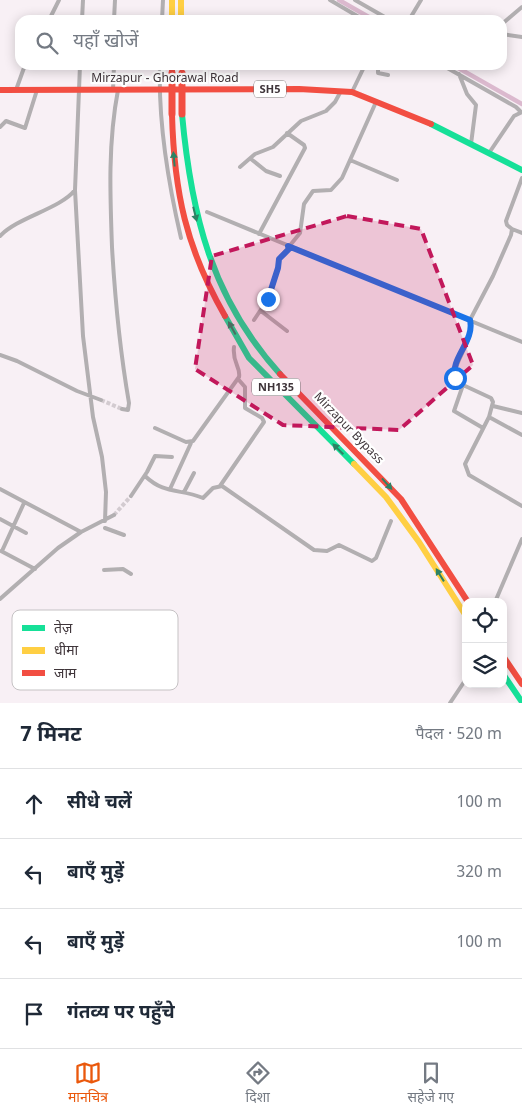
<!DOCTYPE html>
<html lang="hi">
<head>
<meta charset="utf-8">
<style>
	:root { --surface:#fff; --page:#f6f6f7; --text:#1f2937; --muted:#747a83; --line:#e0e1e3; --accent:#ea580c }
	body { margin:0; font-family:Georgia,"Noto Sans Devanagari",serif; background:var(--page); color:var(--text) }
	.controls { position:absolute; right:15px; bottom:15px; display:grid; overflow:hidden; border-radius:10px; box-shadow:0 2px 12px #0003 }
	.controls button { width:45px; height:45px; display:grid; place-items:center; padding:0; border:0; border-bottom:1px solid var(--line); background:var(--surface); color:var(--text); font:25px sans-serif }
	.stop { position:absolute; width:15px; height:15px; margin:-11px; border:4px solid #1a73e8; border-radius:50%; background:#fff }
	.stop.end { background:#1a73e8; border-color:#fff; box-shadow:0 1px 5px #0008 }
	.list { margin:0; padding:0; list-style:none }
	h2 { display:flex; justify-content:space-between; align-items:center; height:65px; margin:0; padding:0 20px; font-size:21px }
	h2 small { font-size:16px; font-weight:400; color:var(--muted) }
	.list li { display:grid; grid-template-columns:32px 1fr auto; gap:15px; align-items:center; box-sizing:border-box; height:70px; padding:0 20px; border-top:1px solid var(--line) }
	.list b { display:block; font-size:19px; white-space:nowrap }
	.list em { font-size:16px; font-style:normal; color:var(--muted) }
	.icon { flex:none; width:28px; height:28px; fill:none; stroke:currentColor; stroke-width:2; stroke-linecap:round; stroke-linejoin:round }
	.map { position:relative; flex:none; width:522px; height:703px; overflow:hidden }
	.search { position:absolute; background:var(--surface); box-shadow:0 2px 12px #0003; left:15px; right:15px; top:15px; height:55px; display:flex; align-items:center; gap:12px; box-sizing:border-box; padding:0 18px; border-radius:15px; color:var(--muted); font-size:19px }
	.sheet { height:345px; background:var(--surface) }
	nav { display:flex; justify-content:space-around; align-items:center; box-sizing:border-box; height:70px; border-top:1px solid var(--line); background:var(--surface); font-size:14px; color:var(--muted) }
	nav a { display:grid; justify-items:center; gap:2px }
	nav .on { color:var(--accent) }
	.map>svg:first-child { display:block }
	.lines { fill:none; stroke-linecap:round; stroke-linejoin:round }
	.canal { stroke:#dbb9ce; stroke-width:4.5 }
	.street-tunnel { stroke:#d3cbd0; stroke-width:4; stroke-dasharray:4 2; stroke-linecap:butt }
	.street { stroke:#b2afb1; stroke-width:4 }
	.fast { stroke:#16e098; stroke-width:6 }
	.slow { stroke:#ffcf43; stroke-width:6 }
	.jam { stroke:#f24e42; stroke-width:6 }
	.jam-bridge { stroke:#f24e42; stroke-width:7 }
	.oneway { fill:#2d8264 }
	.route { stroke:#1a73e8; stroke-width:6 }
	.marked { fill:#c2185b; fill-opacity:0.2; stroke:#c2185b; stroke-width:4; stroke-dasharray:10 6; stroke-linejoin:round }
	.labels { text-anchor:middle; stroke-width:4.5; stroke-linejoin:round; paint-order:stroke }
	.shield { fill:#fff; stroke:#797275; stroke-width:1 }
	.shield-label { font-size:11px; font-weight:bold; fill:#3f353a }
	.street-label { font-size:12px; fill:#3f353a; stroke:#fff }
	.key { fill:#fff; stroke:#c5c2c4; stroke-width:1 }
	.key-label { font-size:14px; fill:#3f353a }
</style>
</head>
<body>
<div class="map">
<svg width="522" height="703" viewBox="0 0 522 703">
	<rect width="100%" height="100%" fill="#f8f0f5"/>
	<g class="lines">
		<path class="canal" d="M339 0 374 20
			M453 65 522 104"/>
		<path class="street-tunnel" d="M101 400 122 409
			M114 515 131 496"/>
		<path class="street" d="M330 0 364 20
			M355 0 390 20
			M49 20 59 0
			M82 20 83 0
			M114 20 115 0
			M162 20 163 0
			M409 20 421 0
			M502 24 522 7
			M502 34 522 37
			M160 65C158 123 168 182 181 238
			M378 65V73L388 75
			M442 65 516 107 520 111
			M459 74 467 94 476 105 471 144
			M16 90 25 65
			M113 90 114 65
			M118 90C108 142 110 194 112 247 115 299 120 351 129 403L128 410 122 409
			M352 92 365 65
			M0 127 6 121 25 128 37 90
			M489 153 514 116 522 112
			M251 159 266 171 280 176
			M350 160 397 180
			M240 167 255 154 273 147 301 121 326 111 335 102 341 91
			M522 178 506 221 507 225 512 229 511 235 493 276 470 320C474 340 457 356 454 375L463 385 491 398 493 402 489 417 465 464 469 475 522 506
			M75 190 83 336 93 417 102 457 106 492 105 521
			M207 212 522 342
			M512 229 522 233
			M259 234 305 148 304 145 287 133
			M0 236C18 217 60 209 75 190L80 65
			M261 311 287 331
			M254 320 268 299 278 268 279 259 300 233 304 204 313 191 331 190 342 178 376 102
			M0 355 17 361 77 391 101 400
			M463 385 454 411 483 428
			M493 406 522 413
			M489 417 522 435
			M155 428 186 442 193 441 239 377C241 367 232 363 234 347
			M145 476C165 495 179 488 203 498L213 488 222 486 314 550 327 551 339 545 372 561 376 558 391 521
			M220 486 264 422 262 418 245 408V387L238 379
			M0 489 81 532
			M170 489 191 443
			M184 492 194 473
			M131 496 147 472 155 456 172 457
			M0 519 26 533
			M105 528 124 535
			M1 551 35 569
			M2 551 24 503
			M104 570 123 569 131 574
			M0 599 58 548 81 532 114 515
			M495 602 522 539
			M450 703 466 679"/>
		<path class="fast" d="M182 114C191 213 211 298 280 374
			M431 124 522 170
			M225 316 249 358 354 464
			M503 674 522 702"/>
		<path class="slow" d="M172 0V20
			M181 0V20
			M354 464 386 497 419 542 466 616"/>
		<path class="jam" d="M172 65V73
			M0 90 299 89 352 92 431 124
			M172 114C174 192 186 248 225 316
			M280 374 401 499 468 602
			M503 656 522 684"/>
		<path class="jam-bridge" d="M172 73V114
			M182 73V114"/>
	</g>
	<defs><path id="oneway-solid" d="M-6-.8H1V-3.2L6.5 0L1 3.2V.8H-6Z" transform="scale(1.25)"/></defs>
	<g class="oneway">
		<use href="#oneway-solid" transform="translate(174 159) rotate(-95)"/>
		<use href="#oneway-solid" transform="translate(195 214) rotate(76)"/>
		<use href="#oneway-solid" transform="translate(232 328) rotate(-119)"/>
		<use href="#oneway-solid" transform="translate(338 449) rotate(-135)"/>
		<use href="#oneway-solid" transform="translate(387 484) rotate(48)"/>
		<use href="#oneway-solid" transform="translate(440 575) rotate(-122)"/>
	</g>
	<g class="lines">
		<path class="route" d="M268 299 278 268 279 259 289 249 288 246 470 320C475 341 450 358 455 378"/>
	</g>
	<path class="marked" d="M347 216 421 229 473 365 399 430 283 425 195 369 212 256Z"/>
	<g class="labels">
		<g class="shield">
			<rect x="254" y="80.5" width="32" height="17" rx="4"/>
			<rect x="252" y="378.5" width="48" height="17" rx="4"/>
		</g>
		<g class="shield-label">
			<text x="270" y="93">SH5</text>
			<text x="276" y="391">NH135</text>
		</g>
		<g class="street-label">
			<text x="165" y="82">Mirzapur - Ghorawal Road</text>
			<text transform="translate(349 428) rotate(46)" y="4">Mirzapur Bypass</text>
		</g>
	</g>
	<rect x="12" y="610" width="166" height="80" rx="8" class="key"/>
	<rect x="22" y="625" width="23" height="6" fill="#16e098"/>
	<rect x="22" y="647" width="23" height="7" fill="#ffcf43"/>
	<rect x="22" y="670" width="23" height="6" fill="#f24e42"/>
	<g class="key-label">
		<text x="54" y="633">तेज़</text>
		<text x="54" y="655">धीमा</text>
		<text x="54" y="678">जाम</text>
	</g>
</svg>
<div class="controls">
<button><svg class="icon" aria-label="locate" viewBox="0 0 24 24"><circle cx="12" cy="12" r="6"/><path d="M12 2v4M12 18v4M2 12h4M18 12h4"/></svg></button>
<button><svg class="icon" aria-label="layers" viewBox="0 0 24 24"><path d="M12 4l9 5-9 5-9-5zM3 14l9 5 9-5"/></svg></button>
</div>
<div class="stop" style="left:455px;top:378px"></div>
<div class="stop end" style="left:268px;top:299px"></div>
<div class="search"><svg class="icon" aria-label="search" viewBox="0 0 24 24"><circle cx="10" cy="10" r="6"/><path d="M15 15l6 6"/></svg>यहाँ खोजें</div>
</div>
<section class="sheet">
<h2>7 मिनट<small>पैदल · 520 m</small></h2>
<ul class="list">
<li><svg class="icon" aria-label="ahead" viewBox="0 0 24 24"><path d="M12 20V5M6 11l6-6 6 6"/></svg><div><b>सीधे चलें</b></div><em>100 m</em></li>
<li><svg class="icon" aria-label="left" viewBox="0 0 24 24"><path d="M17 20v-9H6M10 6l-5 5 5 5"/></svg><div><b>बाएँ मुड़ें</b></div><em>320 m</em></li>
<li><svg class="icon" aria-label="left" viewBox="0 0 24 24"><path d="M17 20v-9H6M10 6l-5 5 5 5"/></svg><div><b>बाएँ मुड़ें</b></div><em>100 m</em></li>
<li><svg class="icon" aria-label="arrive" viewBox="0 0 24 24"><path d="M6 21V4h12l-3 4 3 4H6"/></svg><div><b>गंतव्य पर पहुँचे</b></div></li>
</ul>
</section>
<nav>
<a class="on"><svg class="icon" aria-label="map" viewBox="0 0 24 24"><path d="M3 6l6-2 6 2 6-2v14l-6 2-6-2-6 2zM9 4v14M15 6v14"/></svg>मानचित्र</a>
<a><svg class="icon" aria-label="directions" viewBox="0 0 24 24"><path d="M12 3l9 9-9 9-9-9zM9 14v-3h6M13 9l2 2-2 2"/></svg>दिशा</a>
<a><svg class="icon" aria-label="saved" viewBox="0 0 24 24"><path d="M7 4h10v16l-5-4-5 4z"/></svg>सहेजे गए</a>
</nav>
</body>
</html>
